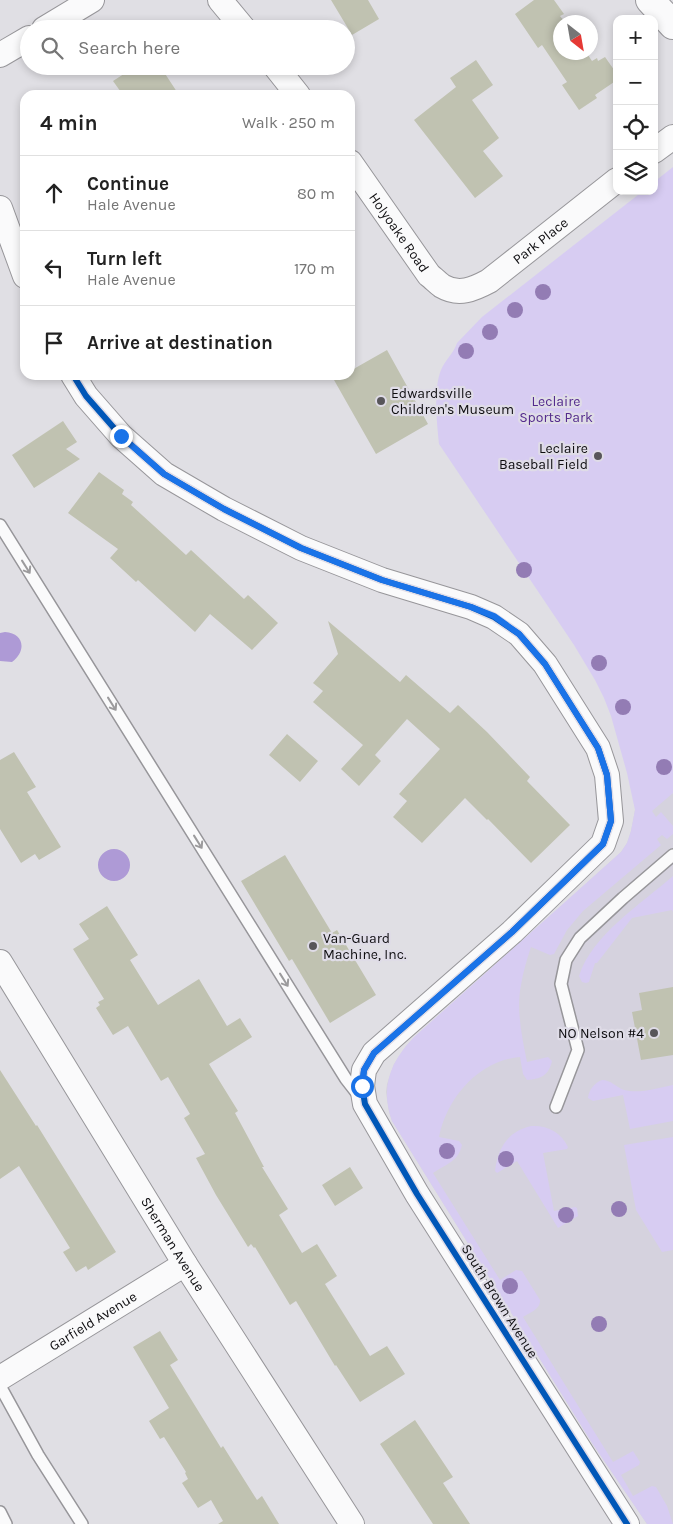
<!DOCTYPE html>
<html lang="en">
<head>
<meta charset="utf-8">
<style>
	:root { --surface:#fff; --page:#f2f2f2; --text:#222; --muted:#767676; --line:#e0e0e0 }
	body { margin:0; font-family:Karla,sans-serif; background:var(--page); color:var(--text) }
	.controls { position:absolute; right:15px; top:15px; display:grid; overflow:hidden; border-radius:10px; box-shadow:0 2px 8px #0003 }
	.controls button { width:45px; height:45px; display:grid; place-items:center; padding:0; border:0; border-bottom:1px solid var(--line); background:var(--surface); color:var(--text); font:25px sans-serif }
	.compass { position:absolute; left:553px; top:15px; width:45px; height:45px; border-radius:50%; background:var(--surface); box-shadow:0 2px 8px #0003; rotate:149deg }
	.stop { position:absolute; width:15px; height:15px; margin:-11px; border:4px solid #1a73e8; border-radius:50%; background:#fff }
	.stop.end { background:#1a73e8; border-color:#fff; box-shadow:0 1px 5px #0008 }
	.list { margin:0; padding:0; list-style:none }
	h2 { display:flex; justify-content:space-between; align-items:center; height:65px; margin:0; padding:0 20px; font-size:21px }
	h2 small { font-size:16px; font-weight:400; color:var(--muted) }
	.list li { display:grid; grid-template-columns:32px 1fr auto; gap:15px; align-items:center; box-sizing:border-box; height:75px; padding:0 20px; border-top:1px solid var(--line) }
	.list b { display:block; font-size:19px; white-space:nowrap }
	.list p { margin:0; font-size:16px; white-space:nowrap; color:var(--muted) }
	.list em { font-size:16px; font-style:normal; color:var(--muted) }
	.icon { flex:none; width:28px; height:28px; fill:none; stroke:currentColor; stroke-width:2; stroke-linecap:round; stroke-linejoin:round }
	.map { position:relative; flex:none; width:673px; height:1524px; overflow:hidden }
	.search { position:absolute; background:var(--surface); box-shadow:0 2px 8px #0003; left:20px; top:20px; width:335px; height:55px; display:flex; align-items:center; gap:12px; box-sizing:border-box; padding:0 18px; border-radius:28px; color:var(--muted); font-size:19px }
	.panel { position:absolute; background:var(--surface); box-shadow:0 2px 8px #0003; left:20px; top:90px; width:335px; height:290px; border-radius:15px }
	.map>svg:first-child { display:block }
	.built { fill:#d5d2de }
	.green { fill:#d7ccf2 }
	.water { fill:#ae9ad6 }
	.building { fill:#c0c2b1 }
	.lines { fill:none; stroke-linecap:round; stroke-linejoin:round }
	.lane-casing { stroke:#97969a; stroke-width:14 }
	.street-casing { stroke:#97969a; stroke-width:26 }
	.secondary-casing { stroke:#97969a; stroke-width:30 }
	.lane { stroke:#fafafb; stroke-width:11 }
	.street { stroke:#fafafb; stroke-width:24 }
	.secondary { stroke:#fafafb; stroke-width:28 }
	.cycleway-casing { stroke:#dfdce7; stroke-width:9 }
	.cycleway { stroke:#0057b8; stroke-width:6 }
	.tree { fill:#937cb4 }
	.oneway { stroke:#9c9b9d }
	.route { stroke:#1a73e8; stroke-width:6 }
	.poi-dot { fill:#58565a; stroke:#dfdce7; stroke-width:2 }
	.labels { text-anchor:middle; stroke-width:4.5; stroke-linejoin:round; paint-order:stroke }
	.street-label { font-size:14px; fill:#0e0d10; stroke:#dfdce7 }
	.poi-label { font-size:14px; fill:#0e0d10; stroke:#dfdce7; text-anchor:start }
	.park-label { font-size:14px; fill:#542b8d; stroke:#dfdce7 }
</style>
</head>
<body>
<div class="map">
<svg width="673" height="1524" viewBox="0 0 673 1524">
	<rect width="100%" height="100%" fill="#e0dfe4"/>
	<path class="built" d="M673 793V1524H647L592 1443 392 1121 389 1112 386 1092 387 1084 394 1064 406 1046 621 852 627 843 631 831 635 810Z"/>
	<path class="green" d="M673 167V793L652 811 656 817 661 812 673 826V834L667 839 662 835 657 839 661 845 583 911 567 930 554 954 550 955 531 947C527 959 523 972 521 985 516 1010 522 1037 527 1062L548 1057 552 1061C549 1075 541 1079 527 1080L523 1074 520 1057C478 1061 447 1098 439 1137L459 1141 462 1145C458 1162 446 1164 433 1173L500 1280 516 1270 522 1271 540 1300C541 1309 529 1313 523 1317L613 1462 633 1451 640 1462 639 1465 621 1475 633 1496 652 1486 656 1487 667 1506 673 1524H647L592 1443 392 1121C380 1088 390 1062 414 1037L621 852 627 843 631 831 635 810 627 773 611 716 604 698 595 680 574 645 439 444C437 423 433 390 441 370 445 360 454 353 457 343L482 317 643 191H654V182Z
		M673 876V912L672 910 632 918 597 963H595L589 982 586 983 582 982 579 976C592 935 641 904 673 876Z
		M602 1080C611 1080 616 1087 624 1090 640 1094 657 1088 673 1085V1121L630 1129 623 1095 593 1101 588 1098C589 1090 594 1083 602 1080Z
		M531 1126C547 1125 561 1132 568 1147L567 1149 543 1153 554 1211 575 1207 577 1208 578 1216 558 1228 517 1161 497 1173 495 1171C498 1148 507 1132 531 1126Z
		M673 1137V1250L662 1252 636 1210 624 1145Z"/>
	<path class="water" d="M5 632C24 633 27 651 12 662L0 661V633Z
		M98 865a16 16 0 1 1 32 0a16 16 0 1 1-32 0Z"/>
	<path class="building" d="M331 0H368L379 19 352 35Z
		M534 0H554L564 14 560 16 565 22H560V52H586L592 61 597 58 598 61 605 57 617 74V80L595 95 597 98 579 110 562 85 567 82 542 45 538 48 515 14Z
		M476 60 493 85 472 100 499 138 483 151 503 176 475 198 414 120 456 87 450 78Z
		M136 66H160L179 95H123L113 81Z
		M387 350 428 424 376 454 334 380 343 375H350V371Z
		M63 421 77 442 66 449 80 459 34 488 12 455Z
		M99 472 124 490 122 494 133 502 131 505 186 555 191 550 244 599 248 595 278 623 252 650 210 614 195 632 138 580 136 582 110 558 118 549 68 513Z
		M328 621 400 682 406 675 450 713 458 705 487 732 530 777 527 781 570 825 531 863 488 819 487 820 465 798 422 843 393 817 407 801 399 794 440 749 407 719 375 755 381 761 359 786 341 769 363 745 313 702 323 691 313 683 338 654Z
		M287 734 318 761 300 782 269 755Z
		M14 752 36 787 27 792 61 847 39 860 35 854 21 863 0 829V760Z
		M285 855 332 933 337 930 376 995 330 1023 292 959 289 961 241 881Z
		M107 906 138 955 130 960 158 1005 199 979 227 1026 240 1018 252 1037 209 1064 238 1111 235 1113 264 1167H262L288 1209 279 1215 302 1253 317 1244 337 1276 325 1284 370 1356 387 1346 405 1374 360 1402 336 1365 335 1366 296 1301 290 1305 255 1247 254 1248 251 1244 248 1247 216 1195 196 1158 205 1154 184 1118 190 1114 168 1077 161 1081 128 1026 113 1035 96 1008 100 1005 98 1002 104 999 73 949 89 939 79 924Z
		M673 987V1055L641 1060 632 1012 642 1010 639 993Z
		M0 1070 36 1126 37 1125 116 1252 88 1270 86 1266 76 1272 63 1252 70 1248 19 1166 0 1179Z
		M350 1167 363 1188 335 1206 322 1185Z
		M160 1331 178 1360 170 1365 221 1448 223 1446 257 1500 262 1496 279 1524H218L223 1521 211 1500 198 1508 182 1483 188 1479 185 1473 186 1472 164 1437 160 1439 149 1421 169 1408 133 1347Z
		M415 1420 453 1477 443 1483 470 1524H433L380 1444Z"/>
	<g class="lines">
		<g class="lane-casing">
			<path id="lane" d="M0 525 346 1079 360 1097
				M556 1107 578 1050 561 984 566 960 580 938 623 898 673 855
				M0 1386 38 1455 82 1524
				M0 1512 6 1524"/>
		</g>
		<g class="street-casing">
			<g id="street">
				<path d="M220 0 244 29"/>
				<path d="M44 29 92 0"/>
				<path d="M0 55 29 38"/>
				<path d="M275 66 298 95"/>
				<path d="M654 151 673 137"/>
				<path id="s1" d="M350 162 429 275C433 278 438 283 442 286 459 296 474 289 489 281L617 180"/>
				<path d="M0 208 25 276"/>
				<path d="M73 375 86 396 121 436 164 474 224 509 301 548 382 580 471 607 494 617 519 634 545 664 598 748 607 775 611 821 603 844 512 932 374 1053 364 1070 362 1086 365 1104 417 1194 627 1524"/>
				<path id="s2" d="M0 962 185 1264 352 1524"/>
				<path id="s3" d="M0 1378 185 1264"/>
			</g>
		</g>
		<g class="secondary-casing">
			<path id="secondary" d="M650 0 673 25"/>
		</g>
		<use href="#lane" class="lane"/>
		<use href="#street" class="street"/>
		<use href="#secondary" class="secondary"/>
		<g class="cycleway-casing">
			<path id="cycleway" d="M73 375 86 396 121 436 164 474 224 509 301 548 382 580 471 607 494 617 519 634 545 664 598 748 607 775 611 821 603 844 512 932 374 1053 364 1070 362 1086 365 1104 417 1194 627 1524"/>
		</g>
		<use href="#cycleway" class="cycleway"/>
	</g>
	<g class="tree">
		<circle cx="543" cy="292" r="8"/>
		<circle cx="515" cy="310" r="8"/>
		<circle cx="490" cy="332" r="8"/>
		<circle cx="466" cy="351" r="8"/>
		<circle cx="524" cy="570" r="8"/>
		<circle cx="599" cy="663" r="8"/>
		<circle cx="623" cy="707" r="8"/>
		<circle cx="664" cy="767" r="8"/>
		<circle cx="447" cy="1151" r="8"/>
		<circle cx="506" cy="1159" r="8"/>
		<circle cx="619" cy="1209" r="8"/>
		<circle cx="566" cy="1215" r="8"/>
		<circle cx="510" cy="1286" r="8"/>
		<circle cx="599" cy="1324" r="8"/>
	</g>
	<defs><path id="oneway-shaft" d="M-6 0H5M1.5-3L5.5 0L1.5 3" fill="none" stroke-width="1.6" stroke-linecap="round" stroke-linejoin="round" transform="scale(1.25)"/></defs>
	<g class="oneway">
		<use href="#oneway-shaft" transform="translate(26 567) rotate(58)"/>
		<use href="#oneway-shaft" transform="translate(112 704) rotate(58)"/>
		<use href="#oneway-shaft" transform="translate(198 842) rotate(58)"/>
		<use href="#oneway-shaft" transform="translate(284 980) rotate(58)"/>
	</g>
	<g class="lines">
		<path class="route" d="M121 436 164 474 224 509 301 548 382 580 471 607 494 616 519 634 545 664 598 748 607 775 611 821 603 844 512 932 374 1053 364 1070 362 1086"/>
	</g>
	<g class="poi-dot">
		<circle cx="381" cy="401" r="5"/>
		<circle cx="598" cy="456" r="5"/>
		<circle cx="313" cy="946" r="5"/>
		<circle cx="654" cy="1033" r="5"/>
	</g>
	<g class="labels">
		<g class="street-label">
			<text dy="5" stroke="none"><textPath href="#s1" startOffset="86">Holyoake Road</textPath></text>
			<text dy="5" stroke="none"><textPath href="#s1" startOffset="270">Park Place</textPath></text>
			<text dy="5" stroke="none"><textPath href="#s2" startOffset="331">Sherman Avenue</textPath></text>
			<text transform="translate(500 1301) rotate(58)" y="5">South Brown Avenue</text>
			<text dy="5" stroke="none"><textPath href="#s3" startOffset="109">Garfield Avenue</textPath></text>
		</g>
		<g class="poi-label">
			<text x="391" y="398">Edwardsville<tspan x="391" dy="16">Children's Museum</tspan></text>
			<text x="588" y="453" text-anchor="end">Leclaire<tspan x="588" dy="16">Baseball Field</tspan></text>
			<text x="323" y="943">Van-Guard<tspan x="323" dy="16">Machine, Inc.</tspan></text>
			<text x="644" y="1038" text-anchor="end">NO Nelson #4</text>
		</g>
		<g class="park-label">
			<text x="556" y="406">Leclaire<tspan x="556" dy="16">Sports Park</tspan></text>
		</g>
	</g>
</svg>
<div class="controls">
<button>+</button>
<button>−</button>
<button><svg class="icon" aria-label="locate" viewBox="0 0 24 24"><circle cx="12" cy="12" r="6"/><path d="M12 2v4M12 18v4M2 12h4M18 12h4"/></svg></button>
<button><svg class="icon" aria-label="layers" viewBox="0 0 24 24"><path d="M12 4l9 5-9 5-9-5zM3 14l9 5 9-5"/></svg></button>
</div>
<svg class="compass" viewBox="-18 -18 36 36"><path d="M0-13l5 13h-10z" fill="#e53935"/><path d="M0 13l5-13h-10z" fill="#767676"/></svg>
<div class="stop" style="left:362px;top:1086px"></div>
<div class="stop end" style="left:121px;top:436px"></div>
<div class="search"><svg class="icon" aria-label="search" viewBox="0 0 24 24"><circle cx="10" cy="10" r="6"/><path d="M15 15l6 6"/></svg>Search here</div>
<section class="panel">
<h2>4 min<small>Walk · 250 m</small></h2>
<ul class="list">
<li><svg class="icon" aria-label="ahead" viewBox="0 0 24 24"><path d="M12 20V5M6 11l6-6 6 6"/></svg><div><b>Continue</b><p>Hale Avenue</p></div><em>80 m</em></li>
<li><svg class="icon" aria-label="left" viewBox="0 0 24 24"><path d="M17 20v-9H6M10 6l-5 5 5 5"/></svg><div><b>Turn left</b><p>Hale Avenue</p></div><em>170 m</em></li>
<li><svg class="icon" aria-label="arrive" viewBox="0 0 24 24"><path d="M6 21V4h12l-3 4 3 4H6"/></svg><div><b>Arrive at destination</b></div></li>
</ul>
</section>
</div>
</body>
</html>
